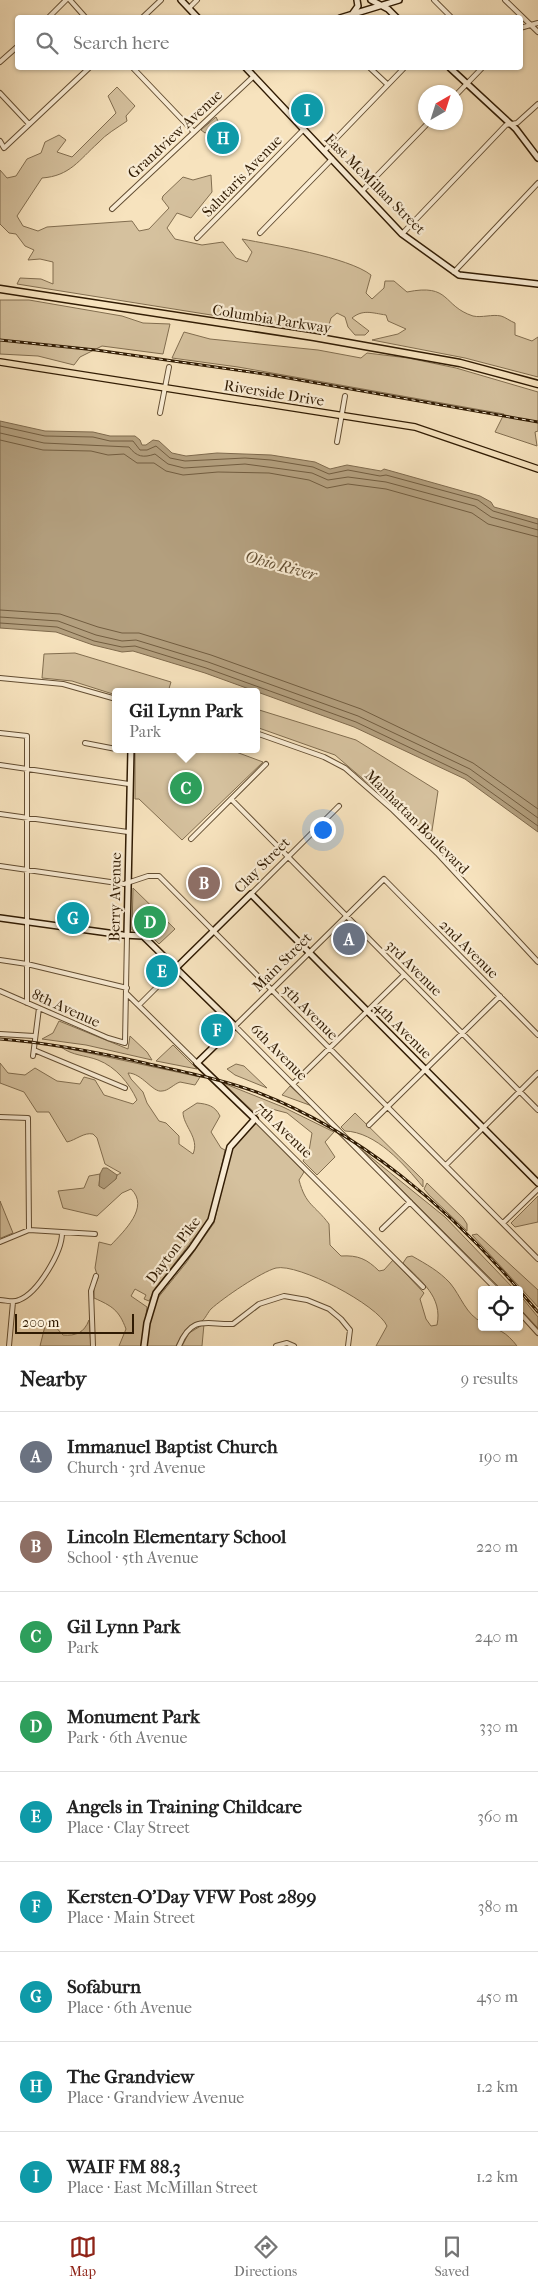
<!DOCTYPE html>
<html lang="en">
<head>
<meta charset="utf-8">
<style>
	:root { --surface:#fff; --page:#f2f2f2; --text:#222; --muted:#767676; --line:#e0e0e0; --accent:#8f2418 }
	body { margin:0; font-family:"IM FELL French Canon",serif; background:var(--page); color:var(--text) }
	.controls { position:absolute; right:15px; bottom:15px; display:grid; overflow:hidden; border-radius:5px; box-shadow:0 1px 4px #0004 }
	.controls button { width:45px; height:45px; display:grid; place-items:center; padding:0; border:0; border-bottom:1px solid var(--line); background:var(--surface); color:var(--text); font:25px sans-serif }
	.compass { position:absolute; left:418px; top:85px; width:45px; height:45px; border-radius:50%; background:var(--surface); box-shadow:0 1px 4px #0004; rotate:39deg }
	.scale { position:absolute; left:15px; bottom:12px; width:119px; box-sizing:border-box; padding-left:5px; border:2px solid #301b03; border-top:0; font-size:14px; line-height:18px; white-space:nowrap; color:#301b03; -webkit-text-stroke:4px #faedd5; paint-order:stroke }
	.you { position:absolute; left:322px; top:829px; width:18px; height:18px; margin:-12px; border:4px solid #fff; border-radius:50%; background:#1a73e8; box-shadow:0 0 0 8px #1a73e833 }
	.badge { display:grid; place-items:center; width:32px; height:32px; border-radius:50%; background:var(--accent); color:#fff; font-size:16px; font-weight:700 }
	.pin { position:absolute; translate:-50% -50%; border:2px solid #fff; box-shadow:0 1px 5px #0006 }
	.popup { position:absolute; left:112px; top:688px; width:148px; height:65px; box-sizing:border-box; display:grid; place-content:center; border-radius:5px; background:var(--surface); filter:drop-shadow(0 1px 4px #0005); font-size:16px; white-space:nowrap; color:var(--muted) }
	.popup b { font-size:19px; color:var(--text) }
	.popup::after { content:''; position:absolute; left:50%; top:100%; margin-left:-10px; border:10px solid transparent; border-top-color:var(--surface) }
	.list { margin:0; padding:0; list-style:none }
	h2 { display:flex; justify-content:space-between; align-items:center; height:65px; margin:0; padding:0 20px; font-size:21px }
	h2 small { font-size:16px; font-weight:400; color:var(--muted) }
	.list li { display:grid; grid-template-columns:32px 1fr auto; gap:15px; align-items:center; box-sizing:border-box; height:90px; padding:0 20px; border-top:1px solid var(--line) }
	.list b { display:block; font-size:19px; white-space:nowrap }
	.list p { margin:0; font-size:16px; white-space:nowrap; color:var(--muted) }
	.list em { font-size:16px; font-style:normal; color:var(--muted) }
	.icon { flex:none; width:28px; height:28px; fill:none; stroke:currentColor; stroke-width:2; stroke-linecap:round; stroke-linejoin:round }
	.map { position:relative; flex:none; width:538px; height:1346px; overflow:hidden }
	.search { position:absolute; background:var(--surface); box-shadow:0 1px 4px #0004; left:15px; right:15px; top:15px; height:55px; display:flex; align-items:center; gap:12px; box-sizing:border-box; padding:0 18px; border-radius:5px; color:var(--muted); font-size:19px }
	.sheet { height:875px; background:var(--surface) }
	nav { display:flex; justify-content:space-around; align-items:center; box-sizing:border-box; height:70px; border-top:1px solid var(--line); background:var(--surface); font-size:14px; color:var(--muted) }
	nav a { display:grid; justify-items:center; gap:2px }
	nav .on { color:var(--accent) }
	.map>svg:first-child { display:block }
	.green { fill:#d5c19e; stroke:#826e50 }
	.water { fill:#b39f7e; stroke:#7f6a4d }
	.lines { fill:none; stroke-linecap:round; stroke-linejoin:round }
	.shore { stroke:#725d40; stroke-width:1 }
	.street-casing { stroke:#624d32; stroke-width:6 }
	.secondary-casing { stroke:#301b03; stroke-width:8 }
	.primary-casing { stroke:#301b03; stroke-width:8 }
	.highway-casing { stroke:#301b03; stroke-width:9 }
	.street { stroke:#faedd5; stroke-width:4 }
	.secondary { stroke:#faedd5; stroke-width:5 }
	.primary { stroke:#f7e3be; stroke-width:5.5 }
	.highway { stroke:#f7e3be; stroke-width:6 }
	.rail-casing { stroke:#301b03; stroke-width:3 }
	.rail { stroke:#faedd5; stroke-width:1; stroke-dasharray:4; stroke-linecap:butt }
	.labels { text-anchor:middle; stroke-width:4.5; stroke-linejoin:round; paint-order:stroke }
	.street-label { font-size:15px; fill:#301b03; stroke:#faedd5 }
	.water-label { font-size:16px; font-style:italic; fill:#645034; stroke:#faedd5 }
</style>
</head>
<body>
<div class="map">
<svg width="538" height="1346" viewBox="0 0 538 1346">
	<rect width="100%" height="100%" fill="#f7e3be"/>
	<filter id="stains"><feTurbulence type="fractalNoise" baseFrequency=".004" numOctaves="4"/><feColorMatrix values="0 0 0 0 .2 0 0 0 0 .09 0 0 0 0 .02 0 0 0 .5 -.17"/></filter>
	<radialGradient id="worn" r=".72"><stop offset=".6" stop-color="#630" stop-opacity="0"/><stop offset="1" stop-color="#630" stop-opacity=".3"/></radialGradient>
	<path class="green" d="M117 87 135 106 126 116 127 121C117 128 106 134 98 143 79 160 70 176 42 178L17 216 23 226 38 231 47 227 132 221 139 231 149 229 169 208 162 199 163 196 183 177 193 180 211 175 212 192 191 218 177 213 167 228 175 239 202 245 223 242 236 258 247 262 252 252 242 239C273 245 348 257 371 275L366 293 372 299 384 288 385 281H394L407 292C451 283 442 306 473 316 482 318 492 314 501 316 505 317 510 321 515 323V335L532 341 538 337V377L465 358 372 340 398 334 406 329 388 321 386 315C372 313 363 309 352 318L369 331 365 335H355L348 327 345 317 337 313 331 318 327 331 230 318 17 284 20 278 41 279 53 284V262L40 259 28 260 34 250 25 246 16 234 9 233 0 224V170L7 178 16 176 27 159 41 153 45 142 59 135 66 140 57 152 72 157 116 113 108 96Z
		M216 117 218 121 214 130 205 133 201 130Z
		M0 300H29L122 316 143 323 170 324 163 354 102 346 80 357 74 365 38 356 0 354Z
		M184 332 210 339 318 350 361 358 367 353 408 358 456 368 538 392V431L535 432 537 446 495 432 504 414 238 367 172 358Z
		M75 653 171 682 168 692H116V695L72 681 42 678 44 654Z
		M256 709 356 740 438 791 431 837 335 755 256 727Z
		M135 749H228L263 762 182 840 139 799H135Z
		M133 888 175 929 159 944 147 932 132 930Z
		M59 1021 128 1049 130 1036 147 1052 152 1060 86 1045 42 1039 53 1033Z
		M173 1045 197 1069 156 1061Z
		M61 1047 200 1077 195 1085 180 1082C174 1084 168 1091 162 1091 153 1093 142 1073 128 1073L131 1079 143 1092 147 1103 159 1121 166 1123 179 1136V1144L193 1154C200 1138 183 1126 183 1112L197 1103C208 1104 215 1106 220 1116L211 1132 221 1148 225 1150 224 1155 210 1217 155 1289 149 1301 144 1299 146 1295 135 1289 131 1296 147 1307 142 1346H119L126 1329C119 1310 112 1306 94 1298V1288L98 1278 95 1268 99 1242 111 1245C124 1231 150 1207 131 1189L122 1193 97 1216 63 1208 58 1191 84 1188 89 1176 100 1174 99 1186 116 1179 117 1175 121 1173 105 1164 97 1138 93 1134C84 1132 76 1140 67 1142L49 1112H37L24 1092 0 1083V1063L8 1073 25 1075 35 1068 57 1081 80 1084 84 1077 95 1080 104 1095 133 1104 137 1100C129 1083 116 1067 98 1060 85 1055 73 1056 61 1047Z
		M236 1064 244 1066 267 1088 235 1075 227 1069Z
		M223 1083 283 1107 334 1132 325 1142 335 1157 317 1175 303 1161 309 1151 312 1133 287 1113 264 1107 257 1115Z
		M290 1086 312 1106 282 1095Z
		M355 1113 423 1180V1187C404 1164 376 1132 345 1131L341 1127Z
		M257 1123 304 1172 299 1180C306 1206 314 1204 329 1224L330 1245 341 1256C358 1255 367 1259 379 1271L384 1270 393 1260 424 1293 420 1299 426 1319 431 1326 437 1325C443 1297 421 1281 403 1263L407 1257 412 1256C426 1264 439 1271 450 1283 461 1296 466 1315 482 1322V1327C498 1327 507 1333 517 1346H376L387 1326C378 1305 298 1263 276 1268 261 1272 223 1298 211 1309 208 1312 205 1319 202 1321 200 1322 197 1322 195 1323 185 1327 181 1337 176 1346H147L150 1321 157 1299 186 1263 214 1223 229 1155C235 1142 245 1131 257 1123Z
		M362 1150 445 1217 515 1290H502Z
		M427 1183 463 1218 467 1224V1231L429 1195 424 1189Z
		M538 1196V1222L515 1227 511 1223Z
		M0 1201 13 1233 1 1238H0Z
		M477 1234 538 1290V1307L472 1235Z
		M519 1294 538 1317V1328L519 1308Z
		M89 1320 91 1346H40L46 1322 50 1321 63 1335C76 1336 84 1333 89 1320Z
		M204 1324 202 1346H182L189 1333Z"/>
	<path class="water" d="M0 421 45 431 93 432 110 436H135L140 440 142 445H146L153 440 159 441 172 453 186 456 217 453 271 455 315 462 330 469 347 465 381 471 384 469 480 496 491 502 494 507 538 519V832L465 779 354 727 205 673 133 651 122 652 93 645 56 632 0 628Z
		M103 1168H107L117 1175 116 1179 104 1189 99 1186 100 1174Z"/>
	<g class="lines">
		<path class="shore" d="M0 426 45 436 93 437 110 441H133L140 450H147L156 446 170 458 185 461 245 458 271 460 313 467 329 474 348 470 380 476 386 475 478 500 493 511 538 524
			M0 433 44 443 129 447C137 457 143 458 155 454L168 464 184 468 245 464 312 473 328 480 348 477 386 482 475 506 491 517 538 530
			M0 440 43 450 91 451 108 455 124 454 137 463H154L166 471 183 475 218 472 269 473 309 480 327 488 348 484 386 489 472 513 488 524 538 537
			M0 610 60 614 98 627 122 633H139L211 655 361 709 473 763 538 809
			M0 617 58 621 96 635 122 641 136 640 208 662 358 716 470 769 538 818
			M0 623 57 627 94 641 122 647 135 646 206 668 356 722 467 775 538 826"/>
		<g class="street-casing">
			<path id="street" d="M70 0 86 18
				M434 0 452 18
				M505 0 538 32
				M189 8 197 0
				M48 18 66 0
				M142 18 161 0
				M520 28 538 23
				M0 62 18 46
				M133 68 194 132
				M370 68 387 84
				M0 93 29 124
				M456 95 482 68
				M0 141 4 148 89 68
				M324 151 404 68
				M362 191 429 122
				M112 209 254 76
				M260 233 332 159
				M402 234 506 125 517 123 538 104
				M197 238 304 129
				M454 272 538 183
				M160 413 169 367
				M337 442 345 396
				M0 678 63 684 116 699
				M0 733 27 736V1003
				M256 733 324 757 345 768 393 810 437 853 538 962
				M85 743 116 749
				M0 765 129 784
				M231 799 538 1110
				M0 814 128 832
				M191 839 266 764
				M0 866 124 884 148 876H159L538 1259
				M251 894 339 806
				M0 960 27 964 127 988
				M0 991 108 1038 125 1043 127 935
				M126 993 197 1063
				M139 1005 176 968
				M0 1034 34 1036
				M34 1050 125 1088
				M33 1056 39 1008
				M293 1084 404 975
				M0 1117 28 1118 29 1230
				M255 1119 423 1287
				M369 1125 500 996
				M446 1165 538 1073
				M503 1223 538 1189
				M382 1229 410 1202
				M0 1242 29 1230 95 1234
				M497 1290 235 1026 384 879 538 1035
				M0 1300C6 1300 13 1303 19 1300 38 1293 62 1252 62 1233
				M519 1312 538 1333
				M9 1346 13 1302
				M93 1346 91 1291 96 1276
				M179 1346C192 1314 207 1325 233 1324L259 1304 284 1296 307 1300 329 1309 341 1319 350 1330 348 1346
				M276 1346 287 1343 294 1346"/>
		</g>
		<g class="secondary-casing">
			<path id="secondary" d="M181 0 198 18
				M371 0 388 9 397 18
				M353 13 358 6 357 0
				M340 18 399 0
				M246 68 402 234 459 275 538 284
				M450 68 516 129 538 158
				M0 918 123 935 143 936 235 1026 197 1063 255 1119 230 1147 211 1220 192 1248 156 1293 147 1323 144 1346
				M127 935 131 749
				M176 968 251 894 538 1183"/>
		</g>
		<g class="primary-casing">
			<path id="primary" d="M0 362 415 427 538 469"/>
		</g>
		<g class="highway-casing">
			<path id="highway" d="M0 289 314 337 460 363 538 384"/>
		</g>
		<use href="#street" class="street"/>
		<use href="#secondary" class="secondary"/>
		<use href="#primary" class="primary"/>
		<use href="#highway" class="highway"/>
		<g class="rail-casing">
			<path id="rail" d="M0 340 96 350 271 375 538 422
				M0 1039C50 1043 97 1052 145 1063 183 1072 222 1079 259 1093 360 1132 449 1208 519 1290
				M519 1290 538 1312"/>
		</g>
		<use href="#rail" class="rail"/>
	</g>
	<g class="labels">
		<g class="street-label">
			<text transform="translate(175 134) rotate(-43)" y="5">Grandview Avenue</text>
			<text transform="translate(242 176) rotate(-46)" y="5">Salutaris Avenue</text>
			<text transform="translate(375 184) rotate(45)" y="5">East McMillan Street</text>
			<text transform="translate(272 319) rotate(9)" y="5">Columbia Parkway</text>
			<text transform="translate(274 393) rotate(9)" y="5">Riverside Drive</text>
			<text transform="translate(417 822) rotate(45)" y="5">Manhattan Boulevard</text>
			<text transform="translate(262 865) rotate(-45)" y="5">Clay Street</text>
			<text transform="translate(115 897) rotate(-89)" y="5">Berry Avenue</text>
			<text transform="translate(469 949) rotate(45)" y="5">2nd Avenue</text>
			<text transform="translate(282 962) rotate(-45)" y="5">Main Street</text>
			<text transform="translate(414 968) rotate(45)" y="5">3rd Avenue</text>
			<text transform="translate(66 1008) rotate(24)" y="5">8th Avenue</text>
			<text transform="translate(310 1012) rotate(45)" y="5">5th Avenue</text>
			<text transform="translate(403 1030) rotate(45)" y="5">4th Avenue</text>
			<text transform="translate(279 1052) rotate(45)" y="5">6th Avenue</text>
			<text transform="translate(284 1130) rotate(44)" y="5">7th Avenue</text>
			<text transform="translate(173 1250) rotate(-53)" y="5">Dayton Pike</text>
		</g>
		<g class="water-label">
			<text transform="translate(281 565) rotate(15)" y="6">Ohio River</text>
		</g>
	</g>
	<rect width="100%" height="100%" filter="url(#stains)"/>
	<rect width="100%" height="100%" fill="url(#worn)"/>
</svg>
<div class="controls">
<button><svg class="icon" aria-label="locate" viewBox="0 0 24 24"><circle cx="12" cy="12" r="6"/><path d="M12 2v4M12 18v4M2 12h4M18 12h4"/></svg></button>
</div>
<svg class="compass" viewBox="-18 -18 36 36"><path d="M0-13l5 13h-10z" fill="#e53935"/><path d="M0 13l5-13h-10z" fill="#767676"/></svg>
<div class="scale">200 m</div>
<div class="you"></div>
<div class="pin badge" style="left:349px;top:939px;background:#6b7280">A</div>
<div class="pin badge" style="left:204px;top:883px;background:#8d6e63">B</div>
<div class="pin badge" style="left:186px;top:788px;background:#2e9e5b">C</div>
<div class="popup"><b>Gil Lynn Park</b>Park</div>
<div class="pin badge" style="left:150px;top:922px;background:#2e9e5b">D</div>
<div class="pin badge" style="left:162px;top:971px;background:#0f9aa8">E</div>
<div class="pin badge" style="left:217px;top:1030px;background:#0f9aa8">F</div>
<div class="pin badge" style="left:73px;top:918px;background:#0f9aa8">G</div>
<div class="pin badge" style="left:223px;top:138px;background:#0f9aa8">H</div>
<div class="pin badge" style="left:307px;top:110px;background:#0f9aa8">I</div>
<div class="search"><svg class="icon" aria-label="search" viewBox="0 0 24 24"><circle cx="10" cy="10" r="6"/><path d="M15 15l6 6"/></svg>Search here</div>
</div>
<section class="sheet">
<h2>Nearby<small>9 results</small></h2>
<ul class="list">
<li><span class="badge" style="background:#6b7280">A</span><div><b>Immanuel Baptist Church</b><p>Church · 3rd Avenue</p></div><em>190 m</em></li>
<li><span class="badge" style="background:#8d6e63">B</span><div><b>Lincoln Elementary School</b><p>School · 5th Avenue</p></div><em>220 m</em></li>
<li><span class="badge" style="background:#2e9e5b">C</span><div><b>Gil Lynn Park</b><p>Park</p></div><em>240 m</em></li>
<li><span class="badge" style="background:#2e9e5b">D</span><div><b>Monument Park</b><p>Park · 6th Avenue</p></div><em>330 m</em></li>
<li><span class="badge" style="background:#0f9aa8">E</span><div><b>Angels in Training Childcare</b><p>Place · Clay Street</p></div><em>360 m</em></li>
<li><span class="badge" style="background:#0f9aa8">F</span><div><b>Kersten-O’Day VFW Post 2899</b><p>Place · Main Street</p></div><em>380 m</em></li>
<li><span class="badge" style="background:#0f9aa8">G</span><div><b>Sofaburn</b><p>Place · 6th Avenue</p></div><em>450 m</em></li>
<li><span class="badge" style="background:#0f9aa8">H</span><div><b>The Grandview</b><p>Place · Grandview Avenue</p></div><em>1.2 km</em></li>
<li><span class="badge" style="background:#0f9aa8">I</span><div><b>WAIF FM 88.3</b><p>Place · East McMillan Street</p></div><em>1.2 km</em></li>
</ul>
</section>
<nav>
<a class="on"><svg class="icon" aria-label="map" viewBox="0 0 24 24"><path d="M3 6l6-2 6 2 6-2v14l-6 2-6-2-6 2zM9 4v14M15 6v14"/></svg>Map</a>
<a><svg class="icon" aria-label="directions" viewBox="0 0 24 24"><path d="M12 3l9 9-9 9-9-9zM9 14v-3h6M13 9l2 2-2 2"/></svg>Directions</a>
<a><svg class="icon" aria-label="saved" viewBox="0 0 24 24"><path d="M7 4h10v16l-5-4-5 4z"/></svg>Saved</a>
</nav>
</body>
</html>
